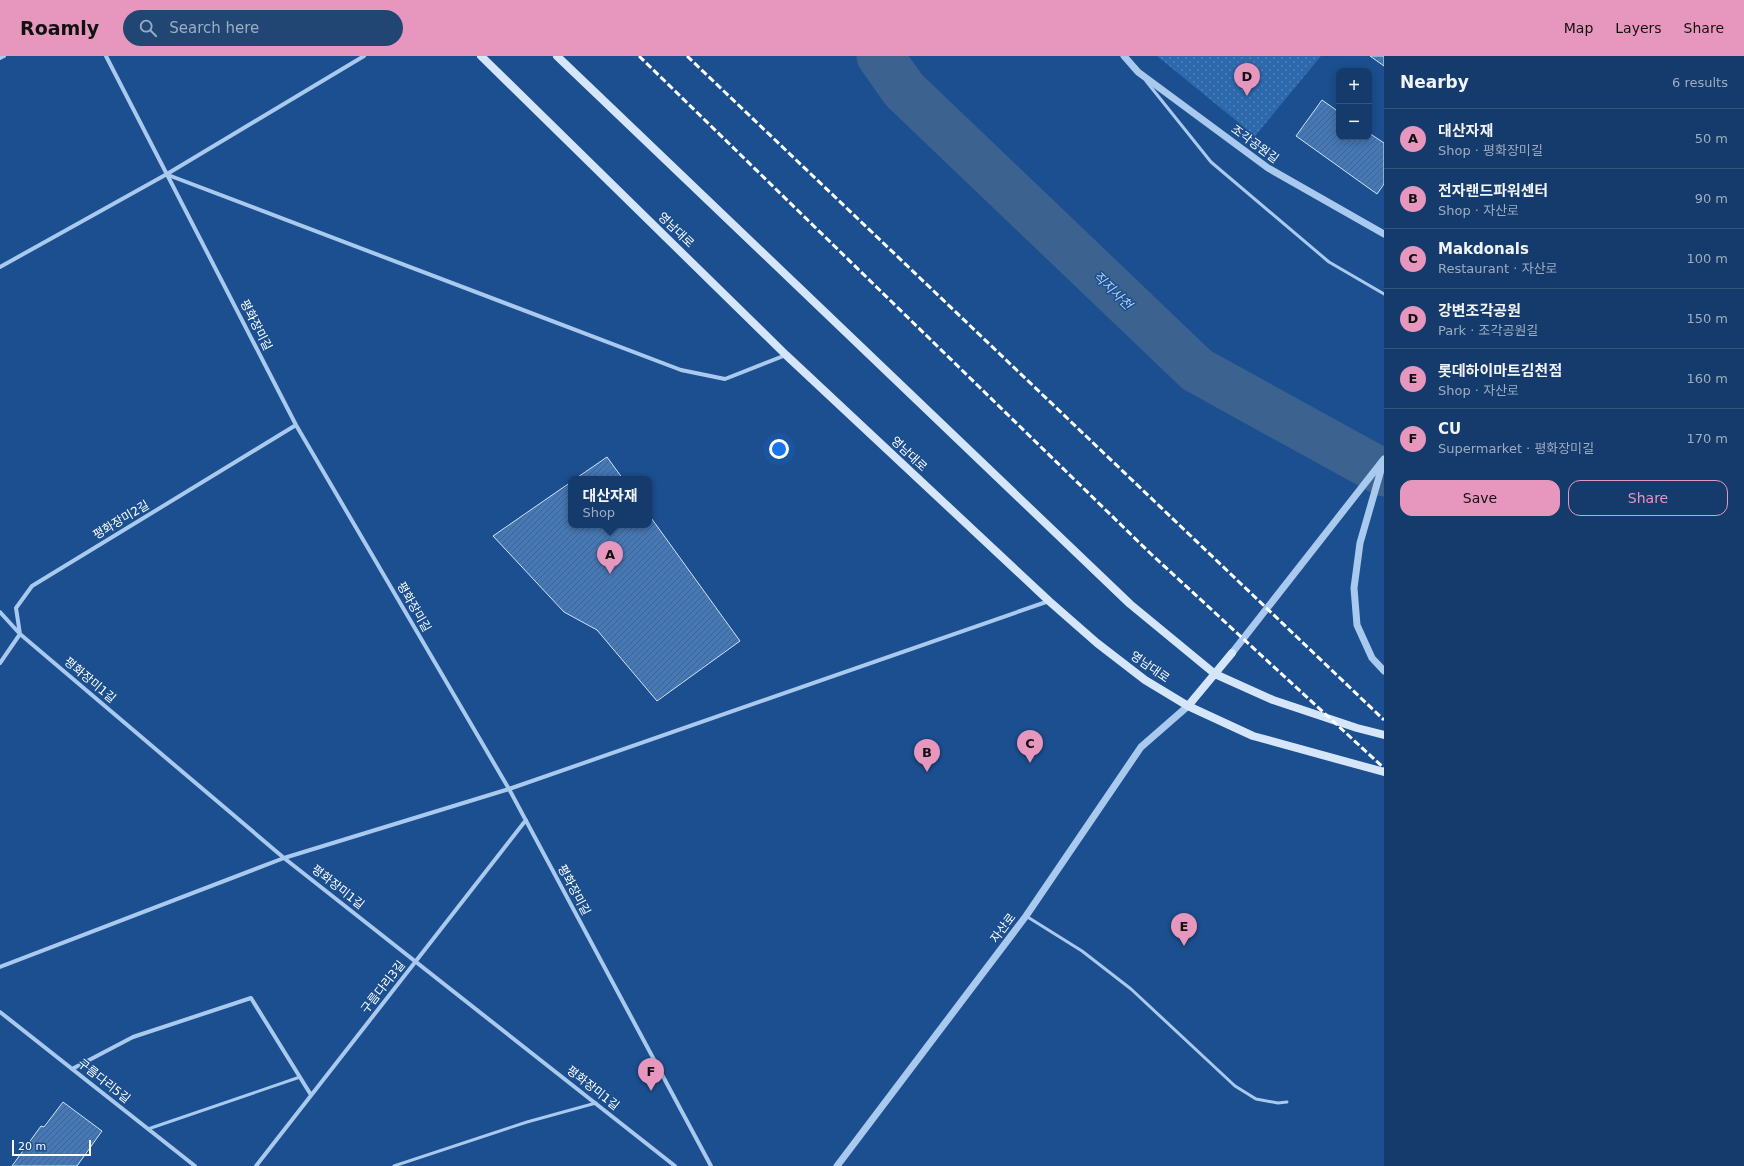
<!DOCTYPE html>
<html lang="en">
<head>
<meta charset="utf-8">
<style>
	:root { --surface:#143b6b; --page:#214673; --text:#f1f3f6; --muted:#9dadc1; --line:#33557e; --accent:#e797bd }
	body { margin:0; font-family:"DejaVu Sans","Noto Sans KR",sans-serif; background:var(--page); color:var(--text) }
	.controls { position:absolute; right:12px; top:12px; display:grid; overflow:hidden; border-radius:8px; box-shadow:0 2px 10px #0003 }
	.controls button { width:36px; height:36px; display:grid; place-items:center; padding:0; border:0; border-bottom:1px solid var(--line); background:var(--surface); color:var(--text); font:20px sans-serif }
	.scale { position:absolute; left:12px; bottom:10px; width:79px; box-sizing:border-box; padding-left:4px; border:2px solid #fff; border-top:0; font-size:11px; line-height:14px; white-space:nowrap; color:#fff; -webkit-text-stroke:3px #1b4f8f; paint-order:stroke }
	.you { position:absolute; left:779px; top:393px; width:14px; height:14px; margin:-10px; border:3px solid #fff; border-radius:50%; background:#1a73e8; box-shadow:0 0 0 6px #1a73e833 }
	.badge { display:grid; place-items:center; width:26px; height:26px; border-radius:50%; background:var(--accent); color:#111; font-size:13px; font-weight:700 }
	.pin { position:absolute; translate:-50% -33px; filter:drop-shadow(0 1px 2px #0008) }
	.pin::after { content:''; position:absolute; top:21px; width:14px; height:12px; background:inherit; clip-path:polygon(0 0,100% 0,50% 100%) }
	.popup { position:absolute; left:568px; top:420px; width:84px; height:52px; box-sizing:border-box; display:grid; place-content:center; border-radius:8px; background:var(--surface); filter:drop-shadow(0 1px 3px #0005); font-size:13px; white-space:nowrap; color:var(--muted) }
	.popup b { font-size:15px; color:var(--text) }
	.popup::after { content:''; position:absolute; left:50%; top:100%; margin-left:-8px; border:8px solid transparent; border-top-color:var(--surface) }
	.list { margin:0; padding:0; list-style:none }
	h2 { display:flex; justify-content:space-between; align-items:center; height:52px; margin:0; padding:0 16px; font-size:17px }
	h2 small { font-size:13px; font-weight:400; color:var(--muted) }
	.list li { display:grid; grid-template-columns:26px 1fr auto; gap:12px; align-items:center; box-sizing:border-box; height:60px; padding:0 16px; border-top:1px solid var(--line) }
	.list b { display:block; font-size:15px; white-space:nowrap }
	.list p { margin:0; font-size:13px; white-space:nowrap; color:var(--muted) }
	.list em { font-size:13px; font-style:normal; color:var(--muted) }
	.actions { display:flex; gap:8px; padding:12px 16px }
	.actions a { flex:1; padding:9px 0; border:1px solid var(--accent); border-radius:12px; text-align:center; font-size:14px; color:var(--accent) }
	.actions .main { background:var(--accent); color:#111 }
	.icon { flex:none; width:22px; height:22px; fill:none; stroke:currentColor; stroke-width:2; stroke-linecap:round; stroke-linejoin:round }
	.map { position:relative; flex:none; width:1384px; height:1110px; overflow:hidden }
	header { display:flex; align-items:center; gap:24px; box-sizing:border-box; height:56px; padding:0 20px; background:var(--accent); color:#111 }
	header strong { font-size:19px }
	nav { display:flex; gap:22px; margin-inline-start:auto; font-size:14px }
	.search { width:280px; height:36px; background:var(--page); display:flex; align-items:center; gap:10px; box-sizing:border-box; padding:0 14px; border-radius:22px; color:var(--muted); font-size:15px }
	main { display:flex }
	aside { flex:1; background:var(--surface) }
	.map>svg:first-child { display:block }
	.park { fill:url(#park-dots) }
	.lines { fill:none; stroke-linecap:round; stroke-linejoin:round }
	.river { stroke:#3c6290; stroke-width:47 }
	.building { fill:url(#building-hatch); stroke:#cfe3fa }
	.service { stroke:#a9c9ee; stroke-width:3 }
	.minor { stroke:#a9c9ee; stroke-width:4 }
	.tertiary { stroke:#a9c9ee; stroke-width:7 }
	.secondary { stroke:#d6e6fa; stroke-width:8 }
	.rail { stroke:#fff; stroke-width:3; stroke-dasharray:7 3; stroke-linecap:butt }
	.labels { text-anchor:middle; stroke-width:3; stroke-linejoin:round; paint-order:stroke }
	.street-label { font-size:12px; fill:#fff; stroke:#1b4f8f }
	.water-label { font-size:13px; font-style:italic; fill:#b5d3f5; stroke:#1b4f8f }
</style>
</head>
<body>
<header>
<strong>Roamly</strong>
<div class="search"><svg class="icon" aria-label="search" viewBox="0 0 24 24"><circle cx="10" cy="10" r="6"/><path d="M15 15l6 6"/></svg>Search here</div>
<nav><a>Map</a><a>Layers</a><a>Share</a></nav>
</header>
<main>
<div class="map">
<svg width="1384" height="1110" viewBox="0 0 1384 1110">
	<defs>
		<pattern id="park-dots" width="8" height="8" patternUnits="userSpaceOnUse"><rect width="8" height="8" fill="#2e69ad"/><path d="M2 2h.1M6 6h.1" fill="none" stroke="#4d80b9" stroke-width="1.8" stroke-linecap="round"/></pattern>
		<pattern id="building-hatch" width="6" height="6" patternUnits="userSpaceOnUse"><rect width="6" height="6" fill="#4478b7"/><path d="M-1 1l2-2M0 6l6-6M5 7l2-2" fill="none" stroke="#486282"/></pattern>
	</defs>
	<rect width="100%" height="100%" fill="#1b4f8f"/>
	<path class="park" d="M1157 0H1321L1255 80Z"/>
	<g class="lines">
		<path class="river" d="M880 0 904 34 1197 314 1384 417"/>
	</g>
	<path class="building" d="M1370 0H1384V10Z
		M1322 44 1339 56V81H1369V77L1384 87V128L1377 138 1296 80Z
		M607 401 623 423H575Z
		M571 426V469H649V459L740 585 657 645 597 574 564 556 493 480Z
		M63 1046 102 1075 77 1110H12L41 1070 44 1071Z"/>
	<g class="lines">
		<path class="service" d="M1146 25 1211 106 1329 206 1384 238
			M1026 860 1082 895 1131 933 1235 1030 1256 1043 1278 1047 1287 1046
			M148 1073 300 1021
			M394 1110 527 1066 596 1047"/>
		<path class="minor" d="M106 0 296 369 509 733 711 1110
			M0 2 4 0
			M168 119 681 314 725 323 786 299
			M0 211 167 118 364 0
			M0 556 20 578 284 802 675 1110
			M0 607 20 578 16 552 32 530 296 369
			M0 911 284 802 509 733 1049 545
			M0 956 195 1110
			M72 1013 133 981 251 942 311 1039
			M256 1110 526 764"/>
		<path class="tertiary" d="M1124 0 1138 16 1268 112 1384 178
			M1383 407 1360 487 1354 532 1357 569 1372 602 1384 615
			M1232 597 1384 403
			M837 1110 1026 860 1141 691 1188 650"/>
		<path class="secondary" d="M481 0 786 299 1049 545 1097 587 1145 624 1188 650 1253 680 1384 716
			M557 0 1130 548 1215 618 1273 644 1357 672 1384 679
			M1188 650 1232 597"/>
		<path class="rail" d="M639 0 1151 498 1384 712
			M687 0 1384 664"/>
	</g>
	<g class="labels">
		<g class="street-label">
			<text transform="translate(1255 88) rotate(36)" y="4">조각공원길</text>
			<text transform="translate(676 174) rotate(44)" y="4">영남대로</text>
			<text transform="translate(256 269) rotate(63)" y="4">평화장미길</text>
			<text transform="translate(909 398) rotate(43)" y="4">영남대로</text>
			<text transform="translate(121 464) rotate(-31)" y="4">평화장미2길</text>
			<text transform="translate(414 551) rotate(60)" y="4">평화장미길</text>
			<text transform="translate(1150 611) rotate(35)" y="4">영남대로</text>
			<text transform="translate(90 624) rotate(40)" y="4">평화장미1길</text>
			<text transform="translate(338 831) rotate(38)" y="4">평화장미1길</text>
			<text transform="translate(574 834) rotate(62)" y="4">평화장미길</text>
			<text transform="translate(1003 872) rotate(-53)" y="4">자산로</text>
			<text transform="translate(383 931) rotate(-52)" y="4">구름다리3길</text>
			<text transform="translate(104 1025) rotate(38)" y="4">구름다리5길</text>
			<text transform="translate(593 1032) rotate(38)" y="4">평화장미1길</text>
		</g>
		<g class="water-label">
			<text transform="translate(1113 234) rotate(44)" y="5">직지사천</text>
		</g>
	</g>
</svg>
<div class="controls">
<button>+</button>
<button>−</button>
</div>
<div class="scale">20 m</div>
<div class="you"></div>
<div class="pin badge" style="left:610px;top:518px">A</div>
<div class="popup"><b>대산자재</b>Shop</div>
<div class="pin badge" style="left:927px;top:716px">B</div>
<div class="pin badge" style="left:1030px;top:707px">C</div>
<div class="pin badge" style="left:1247px;top:40px">D</div>
<div class="pin badge" style="left:1184px;top:890px">E</div>
<div class="pin badge" style="left:651px;top:1035px">F</div>
</div>
<aside>
<h2>Nearby<small>6 results</small></h2>
<ul class="list">
<li><span class="badge">A</span><div><b>대산자재</b><p>Shop · 평화장미길</p></div><em>50 m</em></li>
<li><span class="badge">B</span><div><b>전자랜드파워센터</b><p>Shop · 자산로</p></div><em>90 m</em></li>
<li><span class="badge">C</span><div><b>Makdonals</b><p>Restaurant · 자산로</p></div><em>100 m</em></li>
<li><span class="badge">D</span><div><b>강변조각공원</b><p>Park · 조각공원길</p></div><em>150 m</em></li>
<li><span class="badge">E</span><div><b>롯데하이마트김천점</b><p>Shop · 자산로</p></div><em>160 m</em></li>
<li><span class="badge">F</span><div><b>CU</b><p>Supermarket · 평화장미길</p></div><em>170 m</em></li>
</ul>
<div class="actions"><a class="main">Save</a><a>Share</a></div>
</aside>
</main>
</body>
</html>
